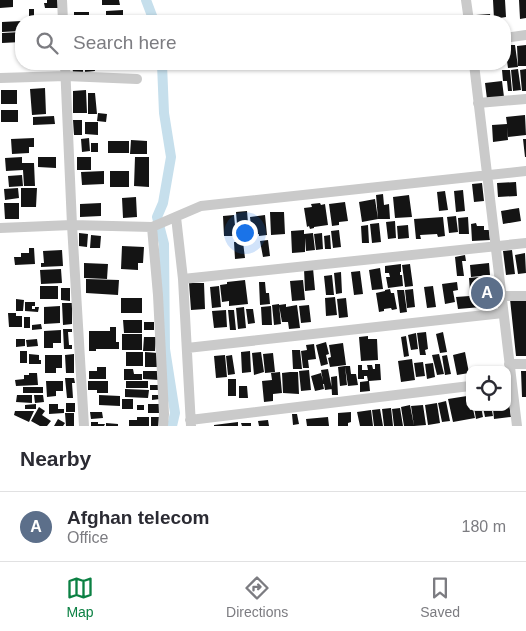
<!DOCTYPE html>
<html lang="en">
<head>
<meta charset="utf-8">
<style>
	:root { --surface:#fff; --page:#f7f7f7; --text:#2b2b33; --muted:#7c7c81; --line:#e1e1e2; --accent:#0b8043 }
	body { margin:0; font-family:Arial,sans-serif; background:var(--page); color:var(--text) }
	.controls { position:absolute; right:15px; bottom:15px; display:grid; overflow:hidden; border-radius:10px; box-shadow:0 1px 4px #0004 }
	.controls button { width:45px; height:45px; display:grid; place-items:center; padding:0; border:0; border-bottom:1px solid var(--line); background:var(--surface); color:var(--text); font:25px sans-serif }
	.you { position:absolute; left:244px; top:232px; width:18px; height:18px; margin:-12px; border:4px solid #fff; border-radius:50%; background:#1a73e8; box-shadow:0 0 0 8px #1a73e833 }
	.badge { display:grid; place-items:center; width:32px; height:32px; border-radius:50%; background:var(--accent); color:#fff; font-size:16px; font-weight:700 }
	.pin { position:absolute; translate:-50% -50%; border:2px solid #fff; box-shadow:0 1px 5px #0006 }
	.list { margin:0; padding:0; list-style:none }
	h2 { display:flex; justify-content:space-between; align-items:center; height:65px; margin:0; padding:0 20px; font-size:21px }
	h2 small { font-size:16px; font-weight:400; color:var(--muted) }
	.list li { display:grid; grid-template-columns:32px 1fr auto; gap:15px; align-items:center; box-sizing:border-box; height:70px; padding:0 20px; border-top:1px solid var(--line) }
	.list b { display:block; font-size:19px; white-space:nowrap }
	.list p { margin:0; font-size:16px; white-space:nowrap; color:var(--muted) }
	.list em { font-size:16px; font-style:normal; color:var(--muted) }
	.icon { flex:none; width:28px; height:28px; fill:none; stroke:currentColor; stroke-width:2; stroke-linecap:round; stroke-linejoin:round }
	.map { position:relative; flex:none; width:526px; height:426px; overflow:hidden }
	.search { position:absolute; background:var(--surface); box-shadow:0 1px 4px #0004; left:15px; right:15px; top:15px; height:55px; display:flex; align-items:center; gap:12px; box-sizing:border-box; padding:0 18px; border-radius:20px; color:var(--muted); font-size:19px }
	.sheet { height:135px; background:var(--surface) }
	nav { display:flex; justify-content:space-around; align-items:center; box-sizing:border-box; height:70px; border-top:1px solid var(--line); background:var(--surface); font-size:14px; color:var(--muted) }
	nav a { display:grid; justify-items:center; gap:2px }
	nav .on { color:var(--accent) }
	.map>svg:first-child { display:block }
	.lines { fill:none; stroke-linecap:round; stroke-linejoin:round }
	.canal { stroke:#c6dfec; stroke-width:10 }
	.building { fill:#141414 }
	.street { stroke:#cacaca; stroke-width:10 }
</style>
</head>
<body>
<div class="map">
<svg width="526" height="426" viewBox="0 0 526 426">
	<rect width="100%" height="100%" fill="#fff"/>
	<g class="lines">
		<path class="canal" d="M146 0 154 21
			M162 64 164 113 171 157 163 203 157 217 164 244 165 349 175 413 172 426"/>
	</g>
	<path class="building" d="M0 0H13V7L0 8Z
		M47 0H58L59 8H45L44 3H47Z
		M102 0H119L120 5H102Z
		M493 0H505L506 17 494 19Z
		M519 0H526V18L520 19Z
		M29 9H34V21H29Z
		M123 10V21H106V11Z
		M74 12H89V19H87V21H74Z
		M490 14 491 21H477L476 15Z
		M21 21V31L2 32V22Z
		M21 32V42L2 43V33Z
		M509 45H515L518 67 508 68 505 47 509 46Z
		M526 45V66H518L517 46Z
		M72 64H83V72H73Z
		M85 64H94L95 71 85 72Z
		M518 69 521 90 513 91 511 70Z
		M526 69V91H522L520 70Z
		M502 70H510L512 91H508L507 81H503Z
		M502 81 504 97 487 99 485 83Z
		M45 88 46 114 32 115 30 89Z
		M1 90H17V104H1Z
		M86 90 87 113H73V91Z
		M88 93H95L97 114H88Z
		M1 110H18V122H1Z
		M98 113 107 114 106 122 97 121Z
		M525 115 526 135 508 137 507 127 508 140 493 142 492 125 507 124 506 117Z
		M54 116 55 124 33 125V117Z
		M73 120H82V135H74Z
		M85 122H98V135L85 134Z
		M34 138V147H29V153L12 154 11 139Z
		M89 138 90 151 82 152 81 139Z
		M523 139H526V157H525Z
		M131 140 147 141V154H130Z
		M108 141H129V153H108Z
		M91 143H98V152H91Z
		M22 157V163H34L35 186H24L23 170 6 171 5 158Z
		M38 157H56V168L38 167Z
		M77 157H91V170H77Z
		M135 157H149V187L134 186Z
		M104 171V184L82 185 81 172Z
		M110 171H129V187H110Z
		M22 175 23 186 9 187 8 176Z
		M516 182 517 196 498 197 497 183Z
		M482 183 484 201 474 202 472 184Z
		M18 188 19 198 5 200 4 189Z
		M21 188H37L36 207H21Z
		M463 190 465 211 456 212 454 191Z
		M445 191 448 210 439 211 437 192Z
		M383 194 384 205 389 204 390 219H378L376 195Z
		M409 195 412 217 395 218 393 197Z
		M136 197 137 217 123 218 122 198Z
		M375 199 378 219 362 222 359 202Z
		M345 202 348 221 339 222V225L332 226 329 204Z
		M4 203H19V219H5Z
		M101 203V216L80 217V204Z
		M320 203 321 205 325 204 328 225 314 227V228L310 229 309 226 307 227 304 208 312 207 311 204Z
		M519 208 521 221 503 224 501 211Z
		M247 211 249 235 238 236 236 212Z
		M270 212H284L285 234 271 235Z
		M234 215 236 236H224L223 216Z
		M265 215 267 235 259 236V234L252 235 250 217Z
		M456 216 458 232 449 233 447 217Z
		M443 217 445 236 438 237 437 234 420 235 421 239H416L414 219Z
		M468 217 469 234H459L458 218Z
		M395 221 396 238 388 239 386 222Z
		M379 223 381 242 372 243 370 224Z
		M476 223 477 226H484V230H489L490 240 472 241 471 224Z
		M368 225 369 243H362L361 226Z
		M408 225 409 238 398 239 397 226Z
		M304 230V234L313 233 315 250 306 251 305 238V252L292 253 291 231Z
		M339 230 341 247 333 248 331 231Z
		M79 233 88 234 87 247 79 246Z
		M322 233 323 249 316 250 314 234Z
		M91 235 101 236 100 248H90Z
		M330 235 331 249H325L324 236Z
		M268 240 270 256 263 257 260 241Z
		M234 242H243L245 258 235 259Z
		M122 246 144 247 143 263H138V270L121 269Z
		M29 248H34L35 264 15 265 14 257H21V253H29Z
		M62 250 63 266 41 267V263H44L43 251Z
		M512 250 515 274 506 275 503 251Z
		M525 253 526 273 518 274 515 255Z
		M465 255 466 261H462L464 276H457L455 257Z
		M84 263 108 264 107 279 84 278Z
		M489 263 490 275 471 277 470 265Z
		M401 264V272H400V275H402L403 286 388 288 386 277H390L389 273H385V266Z
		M410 264 413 286 405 287 402 265Z
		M313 268 315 290 305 291 304 269Z
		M380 268 383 289 372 290 369 270Z
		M61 269 62 283 41 284 40 270Z
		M360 271 363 294 354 295 351 272Z
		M341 272 342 293 336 294 334 273Z
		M332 275 334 295H326L324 276Z
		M490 276 493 306 458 309 456 297 483 295V290L470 291 469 278Z
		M86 279 119 280 118 295 86 293Z
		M245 280 248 304 229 306V301L222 302 220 285 227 284V282Z
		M303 280 305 300 292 301 290 281Z
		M259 282H265L266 293H269L270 304 260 305Z
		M457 282 458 290 453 291 455 302 445 304 442 284Z
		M189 283H204L205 309 191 310Z
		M40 286H58V299H40Z
		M219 286 221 307 212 308 210 287Z
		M433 286 436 307 427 308 424 287Z
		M61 288H70V301L61 300Z
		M390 289 391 293H394L397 309 392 310 391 308 384 309V311L379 312 376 293 385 291V290Z
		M413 289 415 307 407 308 405 290Z
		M397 290H404L407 312 400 313Z
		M335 297 337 315 326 316 325 298Z
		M121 298H142V313H121Z
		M346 298 348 317 339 318 337 299Z
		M526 298V356H516L510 299Z
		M16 299 24 300 23 311H16Z
		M25 302H35V306H32V309H35V307H39L38 312 25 311Z
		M62 303H72V324L63 325Z
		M279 304 281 324 274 325 272 305Z
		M286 304V307L297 305 300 328 289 329 288 322H282L279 305Z
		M309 305 311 322 301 323 299 306Z
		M60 306V323L44 324V307Z
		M271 306 272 325H262L261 307Z
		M244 307 246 328 238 329 236 308Z
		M246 309H253L255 323 248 324Z
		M226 310 227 327 214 328 212 311Z
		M228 310H234L236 330H230Z
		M8 313H16V316H22V327H9Z
		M24 317H30V328H24Z
		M123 320H142V333H124Z
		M144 322H154V330H144Z
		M41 324 42 329 32 330V325Z
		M110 327H116V342H119V349H96V351H89V331H110Z
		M63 329H72V332H68L69 345H72V349H64Z
		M61 330V343H53V348H44V331Z
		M426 332 428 349 425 350 426 355H420L417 333Z
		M443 332 447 352 440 353 436 334Z
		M416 333 418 349 411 350 408 335Z
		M122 334H142V350H122Z
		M368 336V339H377L378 360 361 361 359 337Z
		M406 336 409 356 404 357 401 337Z
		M144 337H156L155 351H143Z
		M16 339H25V346L16 347Z
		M37 339 38 346 27 347 26 340Z
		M326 342 329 354 326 355 328 364 321 366 316 345Z
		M343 343 346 365 330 367 328 358 331 357 329 345Z
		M314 344 316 359 308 360 309 368H303L301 351 307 350 306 345Z
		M292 350H300L302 369H293Z
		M20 351H27V363H20Z
		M250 351 251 372 242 373 241 352Z
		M126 352H143V366H126Z
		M145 352 158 353V367H145Z
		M261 352 264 372 254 375 252 353Z
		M465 352 469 373 457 375 453 355Z
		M273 353 275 372 265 373 263 354Z
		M29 354 39 355V360H41V364H29Z
		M74 354V373H66L65 355Z
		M439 354 444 374 437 375 432 355Z
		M45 355H62V368H56V373H45Z
		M225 355 227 377 216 378 214 356Z
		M232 355 235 374 228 375 226 356Z
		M447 355 451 374 445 375 442 356Z
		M412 359 415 380 401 382 398 361Z
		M423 362 425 376 416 377 414 363Z
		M433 363 435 377 427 379 425 364Z
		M375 364H380L381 380 369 381 370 391 360 392V382L368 381 367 376H364V379H358V365H362V370H368L367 365H372L373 369H375Z
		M345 366H350L351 374H356L358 385 348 386Z
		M345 366 347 385 340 386 338 367Z
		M97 367H106V379H89V371H97Z
		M124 369H133L134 374H142V380H124Z
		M328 369 332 389 325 390 324 384H323L324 389 315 391 311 376 321 373 323 381 321 370Z
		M309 370 311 390 301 391 299 371Z
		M143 371H160V380L143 379Z
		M521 371H526V397H522Z
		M280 372 282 393 273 394V401L264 402 262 381 272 380 271 373Z
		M290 372H298L299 394 283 393 282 373Z
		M29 373H37L38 385 16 386 15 380 24 379V375H29Z
		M337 376 338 395H332L331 377Z
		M65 378H74L75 383H72L73 398H67Z
		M228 379H236V396H228Z
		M46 381H63V391H56V396L47 397Z
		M88 381H108V393H97V390H88Z
		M126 381H148V388H126Z
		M150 385H159V390H150Z
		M239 386H247L248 398H239Z
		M23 387H43V393H23Z
		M125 389 149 390 148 398 125 397Z
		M17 395H32V403L16 402Z
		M34 395H43L44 402 35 403Z
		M99 395 120 396V406L99 405Z
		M152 395H160V399L152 400Z
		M467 396 470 410 473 409 475 418 453 422 448 399Z
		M507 397H508L511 417 494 419 493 408 507 407Z
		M122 399H133V409H122Z
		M446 401 450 421 442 422 438 403Z
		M66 403H75V412H66Z
		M437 403 440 423 428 425 425 405Z
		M36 404V409H25V405Z
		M49 404H58V409H64V413L49 414Z
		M148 404H160V413H148Z
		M137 405H144V410H137Z
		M410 405 414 426H404L401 407Z
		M423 405 426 425 414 426 411 406Z
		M39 407 45 411 42 415 51 421 47 426H40L31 421Z
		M474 407H481L483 417 476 419Z
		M483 407H491L493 416 485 417Z
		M391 408 393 426H384L382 409Z
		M400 408 403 426H394L392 409Z
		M380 409 383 426H374L372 410Z
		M371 410 373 426H360L357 412Z
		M15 411H34L29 422 14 415Z
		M90 412H102L103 418 91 419Z
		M351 412V422L348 423V426H338V413Z
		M65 413H74V426H66Z
		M292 414H297L299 424 293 425Z
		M137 417H149V426H129V420H137Z
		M151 417H159V426H151Z
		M328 417 329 426H307L306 419Z
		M58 419 65 423 63 426H54Z
		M268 420 269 426H259L258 421Z
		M91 422H98V424H105L104 426H91Z
		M238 422V426H214V425Z
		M106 423 118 424V426H106Z
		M241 423H251V426H242Z"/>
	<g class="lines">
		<path class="street" d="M62 0 63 21
			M466 0 469 21
			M505 38 526 35
			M65 64 72 225 84 426
			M474 64 517 426
			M0 78 66 76 137 79
			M478 103 526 99
			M176 217 183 279 191 426
			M152 227 158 295 164 414 163 426
			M0 228 72 225 152 227 201 206 526 171
			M183 279 526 243
			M501 296H526
			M187 348 503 313
			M509 364H526
			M190 420 470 386"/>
	</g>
</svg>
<div class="controls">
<button><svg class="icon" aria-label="locate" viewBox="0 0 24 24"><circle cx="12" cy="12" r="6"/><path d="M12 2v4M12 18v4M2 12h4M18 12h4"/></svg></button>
</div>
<div class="you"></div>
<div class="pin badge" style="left:487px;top:293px;background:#5c6f8a">A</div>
<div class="search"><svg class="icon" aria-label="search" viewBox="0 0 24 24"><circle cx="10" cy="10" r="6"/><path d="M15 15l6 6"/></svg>Search here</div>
</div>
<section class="sheet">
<h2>Nearby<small></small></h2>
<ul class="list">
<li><span class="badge" style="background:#5c6f8a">A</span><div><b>Afghan telecom</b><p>Office</p></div><em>180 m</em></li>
</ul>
</section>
<nav>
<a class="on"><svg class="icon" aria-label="map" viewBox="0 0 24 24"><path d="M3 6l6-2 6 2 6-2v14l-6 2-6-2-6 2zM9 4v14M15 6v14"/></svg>Map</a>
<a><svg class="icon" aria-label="directions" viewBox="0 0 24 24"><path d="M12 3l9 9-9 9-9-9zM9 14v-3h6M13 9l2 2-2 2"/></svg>Directions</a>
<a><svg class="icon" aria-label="saved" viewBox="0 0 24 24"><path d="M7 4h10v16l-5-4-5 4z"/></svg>Saved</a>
</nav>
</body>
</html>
